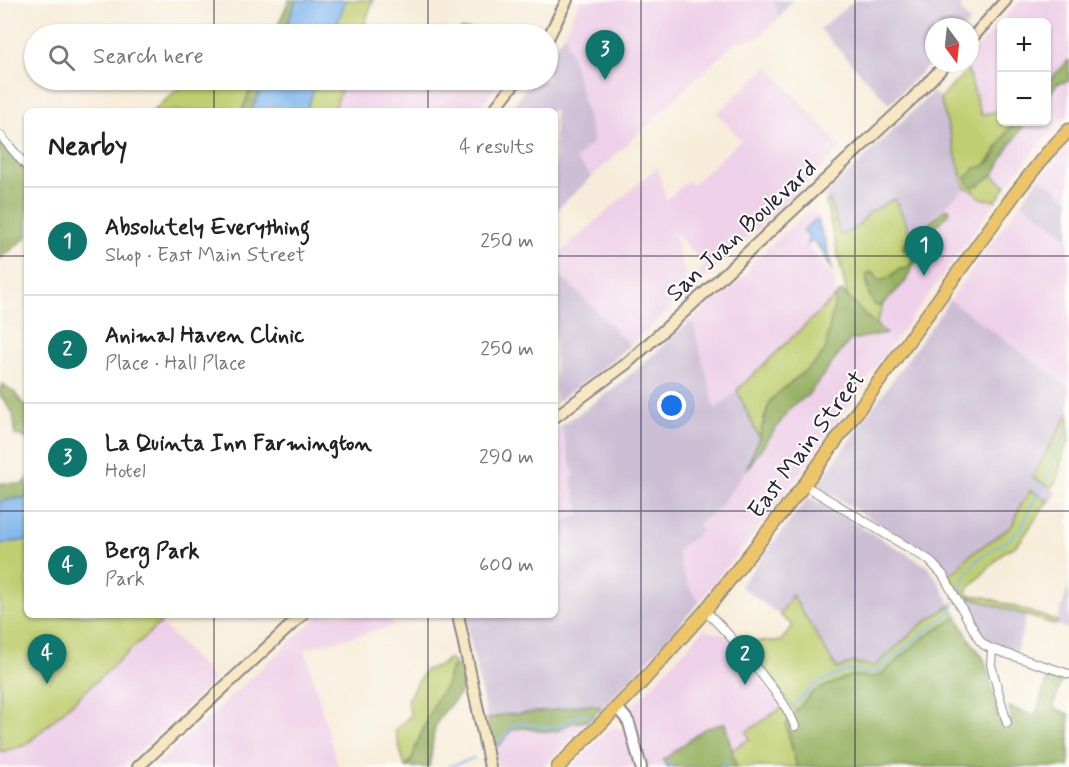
<!DOCTYPE html>
<html lang="en">
<head>
<meta charset="utf-8">
<style>
	:root { --surface:#fff; --page:#f6f6f6; --text:#222; --muted:#767676; --line:#e0e0e0; --accent:#0f766e }
	body { margin:0; font-family:Mynerve,sans-serif; background:var(--page); color:var(--text) }
	.controls { position:absolute; right:18px; top:18px; display:grid; overflow:hidden; border-radius:9px; box-shadow:0 2px 4px #0004 }
	.controls button { width:54px; height:54px; display:grid; place-items:center; padding:0; border:0; border-bottom:2px solid var(--line); background:var(--surface); color:var(--text); font:30px sans-serif }
	.compass { position:absolute; left:925px; top:18px; width:54px; height:54px; border-radius:50%; background:var(--surface); box-shadow:0 2px 4px #0004; rotate:165deg }
	.you { position:absolute; left:672px; top:406px; width:21px; height:21px; margin:-15px; border:4px solid #fff; border-radius:50%; background:#1a73e8; box-shadow:0 0 0 9px #1a73e833 }
	.badge { display:grid; place-items:center; width:39px; height:39px; border-radius:50%; background:var(--accent); color:#fff; font-size:20px; font-weight:700 }
	.pin { position:absolute; translate:-50% -50px; filter:drop-shadow(0 2px 3px #0008) }
	.pin::after { content:''; position:absolute; top:32px; width:21px; height:18px; background:inherit; clip-path:polygon(0 0,100% 0,50% 100%) }
	.list { margin:0; padding:0; list-style:none }
	h2 { display:flex; justify-content:space-between; align-items:center; height:78px; margin:0; padding:0 24px; font-size:26px }
	h2 small { font-size:20px; font-weight:400; color:var(--muted) }
	.list li { display:grid; grid-template-columns:39px 1fr auto; gap:18px; align-items:center; box-sizing:border-box; height:108px; padding:0 24px; border-top:2px solid var(--line) }
	.list b { display:block; font-size:22px; white-space:nowrap }
	.list p { margin:0; font-size:20px; white-space:nowrap; color:var(--muted) }
	.list em { font-size:20px; font-style:normal; color:var(--muted) }
	.icon { flex:none; width:33px; height:33px; fill:none; stroke:currentColor; stroke-width:2; stroke-linecap:round; stroke-linejoin:round }
	.map { position:relative; flex:none; width:1069px; height:767px; overflow:hidden }
	.search { position:absolute; background:var(--surface); box-shadow:0 2px 4px #0004; left:24px; top:24px; width:534px; height:66px; display:flex; align-items:center; gap:15px; box-sizing:border-box; padding:0 21px; border-radius:33px; color:var(--muted); font-size:22px }
	.panel { position:absolute; background:var(--surface); box-shadow:0 2px 4px #0004; left:24px; top:108px; width:534px; height:510px; border-radius:9px }
	.map>svg:first-child { display:block }
	.built { fill:#eed0e8; fill-rule:evenodd }
	.industrial { fill:#ccbed4 }
	.green { fill:#bfce70; stroke:#707856; stroke-width:1.5 }
	.forest { fill:#97b162; stroke:#5c6a4e; stroke-width:1.5 }
	.water { fill:#7cb4ec; stroke:#4f6b94; stroke-width:1.5 }
	.lines { fill:none; stroke-linecap:round; stroke-linejoin:round }
	.stream { stroke:#7cb4ec; stroke-width:2 }
	.minor-casing { stroke:#8c878a; stroke-width:10 }
	.tertiary-casing { stroke:#8c878a; stroke-width:14 }
	.secondary-casing { stroke:#8c878a; stroke-width:14 }
	.primary-casing { stroke:#8c878a; stroke-width:15 }
	.minor { stroke:#fff; stroke-width:8 }
	.tertiary { stroke:#fff; stroke-width:10 }
	.secondary { stroke:#f7e8c3; stroke-width:10 }
	.primary { stroke:#ecc569; stroke-width:12 }
	.grid { fill:none; stroke:#22223b; stroke-width:1.5; stroke-opacity:0.55 }
	.labels { text-anchor:middle; stroke-width:4.5; stroke-linejoin:round; paint-order:stroke }
	.street-label { font-size:24px; fill:#22223b; stroke:#fdfcf7 }
</style>
</head>
<body>
<div class="map">
<svg width="1069" height="767" viewBox="0 0 1069 767">
	<rect width="100%" height="100%" fill="#fdfcf7"/>
	<filter id="ink" filterUnits="userSpaceOnUse"><feTurbulence type="fractalNoise" baseFrequency=".0167" numOctaves="2"/><feDisplacementMap in="SourceGraphic" scale="12" xChannelSelector="R" yChannelSelector="G"/><feConvolveMatrix kernelMatrix="1 2 1 2 8 2 1 2 1" color-interpolation-filters="sRGB"/></filter>
	<filter id="wash" filterUnits="userSpaceOnUse"><feTurbulence type="fractalNoise" baseFrequency=".008" numOctaves="4" result="noise"/><feDisplacementMap in="SourceGraphic" scale="24" xChannelSelector="R" yChannelSelector="G"/><feGaussianBlur stdDeviation="1.35" result="paint"/><feColorMatrix in="noise" values="0 0 0 0 0 0 0 0 0 0 0 0 0 0 0 0 0 1.4 0 .05"/><feComposite in="paint" operator="in"/></filter>
	<g filter="url(#wash)">
		<rect width="100%" height="100%" fill="#f7ecd9"/>
		<path class="built" d="M580 0H774L779 18 759 37 734 43 592 177 576 159 594 141 566 35 564 34Z
			M1021 0H1069V60L1047 82 1046 22H1002L1001 110 981 116 966 63H970V55Z
			M768 66 842 148 727 257 630 345 555 269V257L657 167 666 200 687 181 692 185 741 140 717 113ZM674 232 706 265 688 283H687Z
			M344 80H426L496 87 477 111H334Z
			M1069 81V114L1041 143 1006 186 992 175 995 173 1005 153 1026 122H1046L1047 98 1057 84Z
			M1069 143V199L1040 177Z
			M965 188 972 190 981 198 996 201 772 511 700 601 692 592 683 572 677 557 678 550 701 531 698 526 718 509 791 406 807 396 851 340 885 333 876 325 883 304 906 281 907 277 915 266 921 253 923 241 939 222 946 217 945 209 941 211Z
			M1021 202 1069 237V321L1067 324 1069 326V342L1066 346 1069 371V387L950 300Z
			M810 209 820 218 826 236 825 239 823 238 819 222 816 219 805 228 807 233 809 235 807 245 834 279 836 296 715 410 694 325 690 321 727 287 735 284 748 273 751 264Z
			M561 426 574 478 571 479 580 515 555 524V431Z
			M319 615H387L394 626 305 649 338 767H155Z
			M161 623 214 679 211 682V684L122 767H0V752L26 745Z
			M705 628 708 631 724 634 783 707 746 732 750 739 731 750 724 724 664 760 667 767H647L633 709 634 705Z
			M588 721 543 767H498L493 748 500 745 511 731 514 729 525 728 548 732 553 731 559 730 571 723Z
			M615 728H619L626 732 635 767H572L609 730Z"/>
		<path class="industrial" d="M774 0H793L779 18Z
			M855 0H958L960 2 962 12 970 22 966 27H934V60L889 104 820 29Z
			M564 34 566 35 594 141 576 159 592 177 555 211V111H509L532 80H548V59Z
			M933 92 940 98 965 188 912 237 894 199 870 212 856 228 840 235 830 200 826 203 824 196Z
			M1040 177 1069 199V237L1021 202Z
			M555 269 630 345 599 371 555 403Z
			M950 300 1069 387V413L1032 476 1057 492 1051 503 1031 491 1012 526 967 558 957 570 949 575 932 556 820 488 818 484Z
			M690 321 694 325 715 409 737 390 759 438 746 470 718 509 698 525 702 531 680 548 677 553 683 572 692 592 700 601 645 664 602 708 593 705H579L549 711 503 715 487 719 465 615H555V524L580 515 571 478 574 477 561 426 598 400 635 371Z
			M811 498 927 566 937 579 951 605 922 624 875 666 852 663 837 669 793 596 780 615 740 586 807 499Z
			M1069 585V629L1056 625Z
			M969 597 1027 615 1017 651 986 640 967 606Z"/>
		<path class="green" d="M346 0H373L361 34H333Z
			M461 29 535 34H461Z
			M968 70 981 115 1001 110 1002 122H1017C1002 135 997 155 982 168L980 184 992 175 1006 186 996 201 981 198 972 190 965 188 940 98Z
			M188 80H248L253 83 242 111H153Z
			M317 80H344L334 111H306Z
			M895 199 912 237 904 245 903 249 910 252 914 257C911 265 908 270 899 269L890 277 880 281 867 275V288L879 306 883 304 876 325 848 298 826 203 830 200 840 235 856 228 870 212Z
			M836 296 825 351 816 362 789 384 767 409 759 438 737 390Z
			M1069 413V442L1066 446 1061 462 1057 480 1051 488 1032 477Z
			M1031 490 1048 501 1021 540 1014 547 1004 552 966 591 969 595 985 597 1057 621 1056 625 969 597 967 606 949 575 957 570 966 558 1012 526 1021 504Z
			M27 540V615H169L26 745 0 752V544Z
			M792 595 837 669 852 663 875 666 922 624 951 605 957 617 924 637 880 675 875 677 852 676 845 678 811 694 796 712 747 650 759 641H781L793 626 780 615Z
			M447 659H450L453 660 454 665 449 673 447 684 437 698 416 746 413 757 407 767H405L395 730 411 715 407 700 425 670 443 664Z
			M783 707 789 719 786 725 797 767H736L731 750 750 739 746 732Z"/>
		<path class="forest" d="M289 0H296L284 34H274Z
			M1069 60V81L1057 84 1047 98V82Z
			M254 80H266L251 111H242Z
			M1017 122H1026L1005 153 995 173 980 184 973 187 969 185 966 178 975 168C993 168 997 146 1006 133 1009 129 1013 125 1017 122Z
			M0 140 27 172V237L0 259Z
			M945 209H949L950 211C943 222 930 229 923 240 921 244 922 250 920 254 916 263 909 271 906 281L883 304 879 306 875 305 869 295 867 275 870 272 875 274 877 279 880 281 890 277 899 269C907 270 912 265 914 257L910 252 905 251 903 249 904 245Z
			M842 291 867 317 886 333 850 340 807 396 791 407 746 470 759 438 770 401 777 394 816 362 825 351 836 296Z
			M3 384 16 394 24 406H27V440L24 437 14 435 15 430 13 413 0 395V389Z
			M27 479V498H18L0 502V483L24 484Z
			M957 617 970 640 984 659 1002 724 1012 721 1009 707 1035 716 1048 675 1062 679 1053 708 1069 714V767H797L786 725 789 719 811 694 817 690 845 678 852 676 875 677 880 675 924 637Z
			M454 665 462 668C469 702 445 700 436 725 431 739 433 754 429 767H407L413 757 416 746 437 698 447 684 449 673Z
			M579 705H593L602 708 588 721 571 723 559 730 548 732 525 728 514 729 511 731 500 745 493 748 487 719 503 715 549 711Z
			M725 723 736 767H667L663 760 704 729Z"/>
		<path class="water" d="M296 0H346L333 34H284Z
			M266 80H317L306 111H251Z
			M816 219H817L823 238 825 239 832 271 823 252 814 242H810L807 245 809 235 803 232 805 228Z
			M18 498H27V540L0 544V502Z"/>
		<g class="lines">
			<path class="stream" d="M958 596 965 577 975 563 981 557 1012 537 1022 528 1029 510 1047 479 1051 469 1055 452 1061 440 1069 428
				M794 705 815 685 843 672 853 670 869 673 876 672 906 646 949 613 955 601
				M499 743 515 724 520 723 544 727H558L572 718 584 714 589 717
				M666 762 671 767
				M448 767 474 758
				M722 767 726 759"/>
		</g>
	</g>
	<g filter="url(#ink)">
		<g class="lines">
			<g class="minor-casing">
				<path id="minor" d="M0 135 27 167
					M804 485 929 560 943 575 980 641 984 645 992 649 1069 674
					M705 611C725 629 742 650 759 671 772 688 787 705 795 726
					M992 649 991 665 1007 723"/>
			</g>
			<g class="tertiary-casing">
				<path id="tertiary" d="M617 708 625 717 629 723 641 767"/>
			</g>
			<g class="secondary-casing">
				<path id="secondary" d="M548 38 567 0
					M970 40 1006 0
					M493 111 517 80
					M555 417 626 364 685 311 913 98 947 63
					M458 615 490 767
					M138 767 302 615"/>
			</g>
			<g class="primary-casing">
				<path id="primary" d="M558 767 640 684 705 611 804 485 1014 195 1047 153 1069 130"/>
			</g>
			<use href="#minor" class="minor"/>
			<use href="#tertiary" class="tertiary"/>
			<use href="#secondary" class="secondary"/>
			<use href="#primary" class="primary"/>
		</g>
	</g>
	<path class="grid" d="M214 0V34M428 0V34M641 0V767M855 0V767M214 80V111M428 80V111M0 256H27M555 256H1069M0 511H27M555 511H1069M214 615V767M428 615V767"/>
	<g class="labels">
		<g class="street-label">
			<text transform="translate(741 230) rotate(-43)" y="8">San Juan Boulevard</text>
			<text transform="translate(806 444) rotate(-53)" y="8">East Main Street</text>
		</g>
	</g>
</svg>
<div class="controls">
<button>+</button>
<button>−</button>
</div>
<svg class="compass" viewBox="-18 -18 36 36"><path d="M0-13l5 13h-10z" fill="#e53935"/><path d="M0 13l5-13h-10z" fill="#767676"/></svg>
<div class="you"></div>
<div class="pin badge" style="left:924px;top:276px">1</div>
<div class="pin badge" style="left:745px;top:685px">2</div>
<div class="pin badge" style="left:605px;top:80px">3</div>
<div class="pin badge" style="left:47px;top:684px">4</div>
<div class="search"><svg class="icon" aria-label="search" viewBox="0 0 24 24"><circle cx="10" cy="10" r="6"/><path d="M15 15l6 6"/></svg>Search here</div>
<section class="panel">
<h2>Nearby<small>4 results</small></h2>
<ul class="list">
<li><span class="badge">1</span><div><b>Absolutely Everything</b><p>Shop · East Main Street</p></div><em>250 m</em></li>
<li><span class="badge">2</span><div><b>Animal Haven Clinic</b><p>Place · Hall Place</p></div><em>250 m</em></li>
<li><span class="badge">3</span><div><b>La Quinta Inn Farmington</b><p>Hotel</p></div><em>290 m</em></li>
<li><span class="badge">4</span><div><b>Berg Park</b><p>Park</p></div><em>600 m</em></li>
</ul>
</section>
</div>
</body>
</html>
